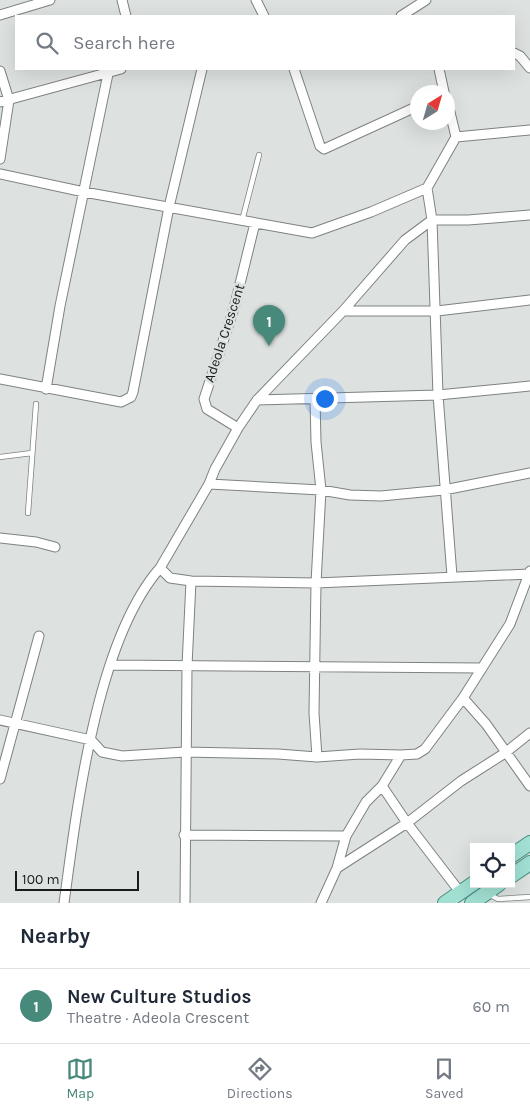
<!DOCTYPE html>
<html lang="en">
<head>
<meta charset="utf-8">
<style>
	:root { --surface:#fff; --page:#f2f2f3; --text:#1f2937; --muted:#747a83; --line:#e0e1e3; --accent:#47897a }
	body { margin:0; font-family:Karla,sans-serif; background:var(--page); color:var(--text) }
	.controls { position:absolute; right:15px; bottom:15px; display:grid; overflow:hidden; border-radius:0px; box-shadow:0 5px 20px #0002 }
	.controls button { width:45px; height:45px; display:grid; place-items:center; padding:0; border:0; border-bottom:1px solid var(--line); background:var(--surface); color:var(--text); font:25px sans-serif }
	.compass { position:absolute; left:410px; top:85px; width:45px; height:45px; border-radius:50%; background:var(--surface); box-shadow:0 5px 20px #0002; rotate:37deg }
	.scale { position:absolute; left:15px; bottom:12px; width:124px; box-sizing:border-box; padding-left:5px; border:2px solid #191b1b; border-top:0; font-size:14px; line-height:18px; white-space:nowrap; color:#191b1b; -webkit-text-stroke:4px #dde2e1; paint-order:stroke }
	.you { position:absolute; left:324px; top:398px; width:18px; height:18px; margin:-12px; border:4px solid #fff; border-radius:50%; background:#1a73e8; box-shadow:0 0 0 8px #1a73e833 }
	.badge { display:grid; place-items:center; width:32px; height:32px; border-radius:50%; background:var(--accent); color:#fff; font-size:16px; font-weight:700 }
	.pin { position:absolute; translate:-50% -41px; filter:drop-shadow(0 1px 2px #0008) }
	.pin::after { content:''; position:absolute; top:26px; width:18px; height:15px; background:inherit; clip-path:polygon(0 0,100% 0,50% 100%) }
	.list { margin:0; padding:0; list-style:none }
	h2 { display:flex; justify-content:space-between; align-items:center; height:65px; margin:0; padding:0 20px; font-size:21px }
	h2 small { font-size:16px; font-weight:400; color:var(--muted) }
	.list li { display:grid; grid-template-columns:32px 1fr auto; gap:15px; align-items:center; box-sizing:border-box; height:75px; padding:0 20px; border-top:1px solid var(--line) }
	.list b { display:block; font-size:19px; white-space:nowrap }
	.list p { margin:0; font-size:16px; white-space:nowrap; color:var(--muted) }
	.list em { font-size:16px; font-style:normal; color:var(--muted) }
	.icon { flex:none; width:28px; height:28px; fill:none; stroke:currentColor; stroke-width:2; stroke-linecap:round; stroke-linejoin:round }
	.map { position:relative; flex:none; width:530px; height:903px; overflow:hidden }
	.search { position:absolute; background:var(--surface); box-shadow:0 5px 20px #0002; left:15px; right:15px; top:15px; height:55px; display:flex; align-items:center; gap:12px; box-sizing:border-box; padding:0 18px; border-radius:0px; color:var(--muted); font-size:19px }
	.sheet { height:140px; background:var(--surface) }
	nav { display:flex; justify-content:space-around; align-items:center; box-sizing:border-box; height:70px; border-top:1px solid var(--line); background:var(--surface); font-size:14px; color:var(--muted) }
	nav a { display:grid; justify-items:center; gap:2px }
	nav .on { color:var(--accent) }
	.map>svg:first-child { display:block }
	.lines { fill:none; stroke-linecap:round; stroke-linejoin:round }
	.lane-casing { stroke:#7e8281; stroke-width:6 }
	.street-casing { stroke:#7e8281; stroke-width:11 }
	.primary-casing { stroke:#498e7f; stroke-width:16 }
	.lane { stroke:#fff; stroke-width:4.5 }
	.street { stroke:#fff; stroke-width:9 }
	.primary { stroke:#a1e0d3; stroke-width:14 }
	.labels { text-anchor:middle; stroke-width:5; stroke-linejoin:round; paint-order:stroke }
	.street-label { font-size:14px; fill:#191b1b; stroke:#dde2e1 }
</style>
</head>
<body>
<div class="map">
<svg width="530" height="903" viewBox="0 0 530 903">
	<rect width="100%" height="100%" fill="#dde2e1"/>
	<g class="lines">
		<g class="lane-casing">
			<path id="lane" d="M242 221 259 155
				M0 457 32 453
				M28 513 36 404
				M488 894 498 899 530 897"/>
		</g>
		<g class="street-casing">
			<path id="street" d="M122 0 126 16
				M256 0 264 16
				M0 15 50 0
				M401 16 426 0
				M514 53 520 56 530 68
				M294 69 320 146 324 149 418 106
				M439 69 444 92
				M0 71 9 100 0 159
				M0 102 121 69
				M448 104 456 137 427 188 432 220 438 395 452 576
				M456 137 530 130
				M0 174 84 192 312 233 371 212 427 188
				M343 311H437L530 300
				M0 379 121 402 131 397 133 392 169 207 202 69
				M46 389 60 306 108 74
				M257 400 438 395 530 386
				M315 400 316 442 321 490 316 583 314 713 317 757
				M238 428 207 409 204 399 234 308 255 223
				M209 484 321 490 350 495 381 496 444 490 530 473
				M0 538 36 542 55 547
				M529 574 316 583 191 581 170 578 160 568 209 484 215 469 238 428 257 400 343 311 405 240 432 220H468L530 215
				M111 665 482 668
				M463 698 486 724 530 786
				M0 720 91 740 102 752 122 756 185 752 278 754 317 757 360 754 401 755
				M0 779 39 636
				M382 786 407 823 460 892
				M184 835 346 836
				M337 868 407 823 461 781 505 753 530 733
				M64 903C77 808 96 641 160 568
				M185 903 187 666 191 581
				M321 903 337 868 346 836 366 802 382 786 401 755 417 754 425 749 463 698 510 624 530 571"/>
		</g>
		<g class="primary-casing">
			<path id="primary" d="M511 856 530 843
				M511 876 530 863
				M445 903 474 883
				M472 903 499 884"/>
		</g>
		<use href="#lane" class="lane"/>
		<use href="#street" class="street"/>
		<use href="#primary" class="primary"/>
	</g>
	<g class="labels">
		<g class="street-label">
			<text transform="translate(224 333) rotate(-72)" y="5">Adeola Crescent</text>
		</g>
	</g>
</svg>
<div class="controls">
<button><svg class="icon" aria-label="locate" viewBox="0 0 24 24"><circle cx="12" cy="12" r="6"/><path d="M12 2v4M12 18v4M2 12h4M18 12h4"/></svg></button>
</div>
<svg class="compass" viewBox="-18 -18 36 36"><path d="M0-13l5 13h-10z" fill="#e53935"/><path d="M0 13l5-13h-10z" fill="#747a83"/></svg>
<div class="scale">100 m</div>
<div class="you"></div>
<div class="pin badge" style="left:269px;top:346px">1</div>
<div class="search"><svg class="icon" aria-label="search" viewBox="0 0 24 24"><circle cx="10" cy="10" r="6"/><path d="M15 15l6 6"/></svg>Search here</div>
</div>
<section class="sheet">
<h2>Nearby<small></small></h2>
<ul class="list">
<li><span class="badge">1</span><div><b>New Culture Studios</b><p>Theatre · Adeola Crescent</p></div><em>60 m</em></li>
</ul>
</section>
<nav>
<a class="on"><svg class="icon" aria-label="map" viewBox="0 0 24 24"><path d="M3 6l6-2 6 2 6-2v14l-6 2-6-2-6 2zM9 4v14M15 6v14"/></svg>Map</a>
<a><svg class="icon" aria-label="directions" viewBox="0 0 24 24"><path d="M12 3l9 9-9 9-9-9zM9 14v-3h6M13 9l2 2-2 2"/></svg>Directions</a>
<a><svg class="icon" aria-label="saved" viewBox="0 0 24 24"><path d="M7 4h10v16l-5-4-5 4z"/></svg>Saved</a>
</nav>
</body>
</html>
